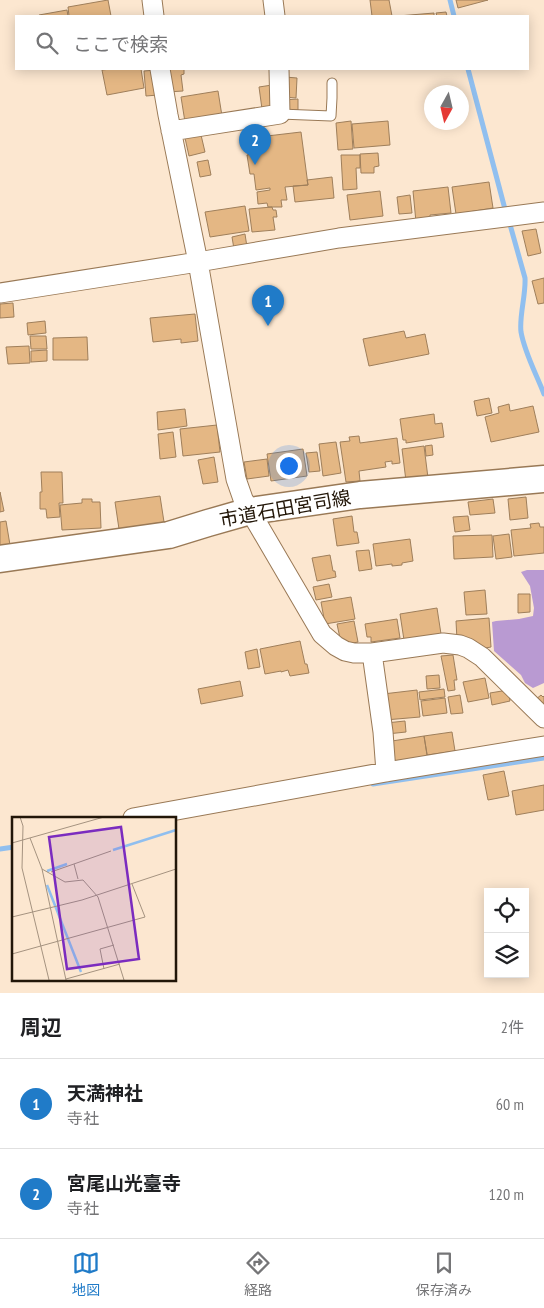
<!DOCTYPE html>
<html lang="ja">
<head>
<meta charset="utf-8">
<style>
	:root { --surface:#fff; --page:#f6f6f6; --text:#202124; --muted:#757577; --line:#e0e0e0; --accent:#207bc8 }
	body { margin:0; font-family:"PT Sans Narrow","Noto Sans JP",sans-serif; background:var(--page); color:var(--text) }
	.controls { position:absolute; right:15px; bottom:15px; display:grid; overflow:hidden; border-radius:0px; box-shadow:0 2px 12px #0003 }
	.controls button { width:45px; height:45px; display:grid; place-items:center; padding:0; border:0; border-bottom:1px solid var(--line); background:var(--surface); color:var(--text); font:25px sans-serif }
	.compass { position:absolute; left:424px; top:85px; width:45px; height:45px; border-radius:50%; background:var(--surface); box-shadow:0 2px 12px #0003; rotate:188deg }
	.you { position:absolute; left:288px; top:465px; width:18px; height:18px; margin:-12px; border:4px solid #fff; border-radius:50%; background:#1a73e8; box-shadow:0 0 0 8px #1a73e833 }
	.badge { display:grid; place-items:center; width:32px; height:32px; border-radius:50%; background:var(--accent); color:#fff; font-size:16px; font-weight:700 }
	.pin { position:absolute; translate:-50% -41px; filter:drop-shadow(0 1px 2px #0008) }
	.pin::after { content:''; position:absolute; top:26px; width:18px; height:15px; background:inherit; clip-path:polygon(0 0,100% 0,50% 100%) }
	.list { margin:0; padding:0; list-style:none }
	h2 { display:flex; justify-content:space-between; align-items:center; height:65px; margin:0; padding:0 20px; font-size:21px }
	h2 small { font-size:16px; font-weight:400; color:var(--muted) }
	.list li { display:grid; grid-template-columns:32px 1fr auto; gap:15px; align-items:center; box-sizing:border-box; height:90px; padding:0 20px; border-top:1px solid var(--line) }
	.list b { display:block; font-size:19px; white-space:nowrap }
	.list p { margin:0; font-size:16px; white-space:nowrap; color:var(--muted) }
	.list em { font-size:16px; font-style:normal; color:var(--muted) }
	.icon { flex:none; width:28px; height:28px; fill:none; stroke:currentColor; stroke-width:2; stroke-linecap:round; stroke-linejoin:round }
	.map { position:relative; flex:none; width:544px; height:993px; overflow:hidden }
	.search { position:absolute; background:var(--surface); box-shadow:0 2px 12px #0003; left:15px; right:15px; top:15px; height:55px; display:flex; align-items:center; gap:12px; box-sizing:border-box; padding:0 18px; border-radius:0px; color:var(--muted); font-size:19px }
	.sheet { height:245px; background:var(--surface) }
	nav { display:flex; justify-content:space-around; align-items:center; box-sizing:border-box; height:70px; border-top:1px solid var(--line); background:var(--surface); font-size:14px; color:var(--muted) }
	nav a { display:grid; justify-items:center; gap:2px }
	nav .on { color:var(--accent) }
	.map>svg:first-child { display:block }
	.forest { fill:#b99ad2 }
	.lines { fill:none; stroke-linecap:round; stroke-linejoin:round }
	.stream { stroke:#90bfef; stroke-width:5 }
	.building { fill:#e4b784; stroke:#9f7f5b }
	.lane-casing { stroke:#997956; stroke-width:11 }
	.street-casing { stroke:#997956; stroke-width:21 }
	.secondary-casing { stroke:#997956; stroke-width:29 }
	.lane { stroke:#fff; stroke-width:9 }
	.street { stroke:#fff; stroke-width:19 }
	.secondary { stroke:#fff; stroke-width:26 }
	.labels { text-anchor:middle; stroke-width:4; stroke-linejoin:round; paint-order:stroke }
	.street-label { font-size:19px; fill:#221608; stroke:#fff }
	.inset-river { fill:none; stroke:#90bfef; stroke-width:2.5 }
	.inset-road { fill:none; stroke:#a59380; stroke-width:1 }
	.view { fill:#7b2cbf; fill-opacity:0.15; stroke:#7b2cbf; stroke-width:2.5 }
	.inset-edge { fill:none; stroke:#221608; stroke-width:2.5 }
</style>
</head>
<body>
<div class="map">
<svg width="544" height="993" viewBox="0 0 544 993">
	<rect width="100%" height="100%" fill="#fce7d0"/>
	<path class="forest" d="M527 570H544V683L533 688 525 683 521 675 494 651 492 622 496 621 519 619 533 616 534 608 530 586 521 572Z"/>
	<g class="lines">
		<path class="stream" d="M450 0 454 16
			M468 69 506 213
			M509 221 525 278C526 295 519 316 521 332 525 354 536 373 544 394
			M373 784 544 758
			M0 849 14 847"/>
	</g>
	<path class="building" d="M108 0 111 16H69L68 7Z
		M370 0H389L392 16H372Z
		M456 0H488L458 8Z
		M67 10 68 16H39V15Z
		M446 12 447 16H437L436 13Z
		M434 13V16H398Z
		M111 69H141L144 88 107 95 102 70Z
		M164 69H184V74L181 75 183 91 167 92Z
		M156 70 158 95 146 96 144 71Z
		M285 77 297 78 296 98 284 97Z
		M272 85 273 108 262 109 259 87Z
		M218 91 222 116 185 122 181 97Z
		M298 99V110L283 111V100Z
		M351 121 353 149 338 150 336 123Z
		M388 121 390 145 354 148 352 124Z
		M301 132 308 185 285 187 287 200H281L282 207H268L267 203 258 204 257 192 270 190V188L256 190 254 174H250L247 155 252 154 250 138Z
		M201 135 205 152 189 156 185 138Z
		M378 153 379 166 374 167V173H361L360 154Z
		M341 155H360V168H356L357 189 343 190Z
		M208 160 211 175 200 177 197 162Z
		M332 177 334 198 295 202 293 186 308 185 307 180Z
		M489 182 493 208 456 214 452 187Z
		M448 187 451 213 430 215V221L416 222 413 191Z
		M380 191 383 216 350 220 347 195Z
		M410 195 412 213 399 214 397 197Z
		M245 206 249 231 210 237 205 212Z
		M272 207 273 210H276L277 217H273L275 230 252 232 249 209Z
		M536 229 541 253 528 256 522 231Z
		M245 234 247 247 234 249 232 237Z
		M544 278V303L538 304 532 281Z
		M13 303 14 317 0 318V304Z
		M195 314 198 341 181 343V339L153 342 150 318Z
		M45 321 46 333 28 335 27 323Z
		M404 331 406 338 425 334 429 354 369 366 363 339Z
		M30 336H46L47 349H31Z
		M87 337 88 360H53V338Z
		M29 346 30 363 8 364 6 347Z
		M47 350V361L31 362V351Z
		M489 398 492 413 477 416 474 401Z
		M509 404 510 411 533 406 539 432 491 442 485 417 499 413 498 407Z
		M185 409 187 426 158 430 157 412Z
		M434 414 435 424 442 423 444 437 406 443V440H403L400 419Z
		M217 425 220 452 183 456 180 429Z
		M173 432 176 457 160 459 158 434Z
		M359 436 360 443 397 438 400 463 392 464V461L385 462 386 467 359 471 360 481 346 482 340 442 350 441 349 437Z
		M336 442 341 473 323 476 319 444Z
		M432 445 433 455 426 456 425 446Z
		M424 446 428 478 406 481 402 449Z
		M303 449 307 476 271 481 267 454Z
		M317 452 320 471 309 472 306 453Z
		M214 457 218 482 203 484 198 460Z
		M267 459 269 476 247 479 244 462Z
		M41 472H62L63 503H59L60 517 47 518 46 509H40V492H42Z
		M0 492 4 511 0 512Z
		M160 496 164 522 119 529 115 502Z
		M526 497 528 518 510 520 508 499Z
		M82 499H92V502H100L101 528 62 530 60 505 82 503Z
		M493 499 495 513 470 515 468 502Z
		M352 516 354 532H357L359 543 337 546 333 519Z
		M468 516 470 530 455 532 453 517Z
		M6 521 10 545 0 547V522Z
		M539 523 540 527H544V553L514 556 511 530 531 528 530 524Z
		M509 534 512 557 496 559 493 536Z
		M492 535 493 557 454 559 453 536Z
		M410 539 413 561 402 563V565L392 566V564L376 566 373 544Z
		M369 550 372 569 359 571 356 551Z
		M330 555 333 571H335L336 577 317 581 312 558Z
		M329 584 332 597 316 600 313 587Z
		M485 590 487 614 466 615 464 592Z
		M518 594H530V612L518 613Z
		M351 597 355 619 325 624 321 602Z
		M437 608 441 634 404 640 400 614Z
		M489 618 491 647 480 649 478 643 472 644 457 640 456 621Z
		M397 619 400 638 371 642V637H367L365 624Z
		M354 621 358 642 343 645 341 643 337 624Z
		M300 641 305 664H307L309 673 290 676 288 670 281 672V671L265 674 260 649Z
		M257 649 260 667 248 669 245 652Z
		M453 655 457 680H454L455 690 448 691 441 656Z
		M439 675 440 688 427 689 426 676Z
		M485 678 489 698 468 702 463 682Z
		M240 681 243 696 201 704 198 689Z
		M444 689 445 697 420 700 419 692Z
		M417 690 420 717 385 720 383 694Z
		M508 690 510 701 492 705 490 693Z
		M460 695 463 713 451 714 448 697Z
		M541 695 543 697 544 696V710L535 700Z
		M445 698 447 713 423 716 421 701Z
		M405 721 406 732 387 734 386 723Z
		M452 732 455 751 427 755 424 736Z
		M424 736 428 760 395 765 392 741Z
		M504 771 509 796 488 800 483 775Z
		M544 785V810L516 815 512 791Z"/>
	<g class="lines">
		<g class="lane-casing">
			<path id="lane" d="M280 114 331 116 332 98V83"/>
		</g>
		<g class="street-casing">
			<path id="street" d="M152 0 154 16
				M273 0 275 16
				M160 69 168 115 198 262 236 479 243 499 322 634 336 646 345 651 354 653H372L443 643 460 645 468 648 482 657 544 718
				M171 131 280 114 279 69
				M0 293 198 262 339 238 544 212
				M372 653 383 732 386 772
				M133 818 386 772 544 746"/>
		</g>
		<g class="secondary-casing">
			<path id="secondary" d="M0 559 169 535 208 523 250 511 360 495 544 479"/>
		</g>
		<use href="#lane" class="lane"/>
		<use href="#street" class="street"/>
		<use href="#secondary" class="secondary"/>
	</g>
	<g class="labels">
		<g class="street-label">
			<text transform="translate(285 508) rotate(-10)" y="7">市道石田宮司線</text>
		</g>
	</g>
	<g transform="translate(12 817)">
		<rect width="164" height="164" fill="#fce7d0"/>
		<path class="inset-river" d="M101 33 164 13M35 54 55 47M35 68 69 155"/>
		<path class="inset-road" d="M8 0 11 9 10 51 37 163M18 21 30 52 54 163M0 26 92 0M62 47 66 62M30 52 53 65 71 63 86 80 112 163M39 55 99 34M0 100 70 83 164 52M0 137 133 100 120 67M92 152 88 132 102 128M54 162 108 147"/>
		<path class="view" d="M109 10 127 142 55 152 37 20Z"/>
		<rect width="164" height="164" class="inset-edge"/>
	</g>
</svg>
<div class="controls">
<button><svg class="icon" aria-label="locate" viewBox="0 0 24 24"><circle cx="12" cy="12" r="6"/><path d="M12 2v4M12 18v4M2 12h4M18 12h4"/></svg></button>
<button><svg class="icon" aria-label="layers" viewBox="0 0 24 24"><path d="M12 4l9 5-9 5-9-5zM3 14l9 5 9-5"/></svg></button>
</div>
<svg class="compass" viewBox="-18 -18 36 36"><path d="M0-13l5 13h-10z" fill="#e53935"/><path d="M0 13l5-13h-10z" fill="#757577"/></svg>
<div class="you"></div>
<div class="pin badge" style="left:268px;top:326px">1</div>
<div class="pin badge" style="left:255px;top:165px">2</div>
<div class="search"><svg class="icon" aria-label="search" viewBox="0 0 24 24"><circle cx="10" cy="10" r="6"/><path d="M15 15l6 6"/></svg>ここで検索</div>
</div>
<section class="sheet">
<h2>周辺<small>2件</small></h2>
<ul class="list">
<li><span class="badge">1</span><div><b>天満神社</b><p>寺社</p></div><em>60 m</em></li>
<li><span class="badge">2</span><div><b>宮尾山光臺寺</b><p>寺社</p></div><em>120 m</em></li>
</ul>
</section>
<nav>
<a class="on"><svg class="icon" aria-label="map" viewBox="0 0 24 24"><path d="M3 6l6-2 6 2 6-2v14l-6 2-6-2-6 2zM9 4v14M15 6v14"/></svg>地図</a>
<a><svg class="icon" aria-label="directions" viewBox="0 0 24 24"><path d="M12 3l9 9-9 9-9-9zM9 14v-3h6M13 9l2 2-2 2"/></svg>経路</a>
<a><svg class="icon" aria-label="saved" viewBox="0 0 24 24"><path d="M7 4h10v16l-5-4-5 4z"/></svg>保存済み</a>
</nav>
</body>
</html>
